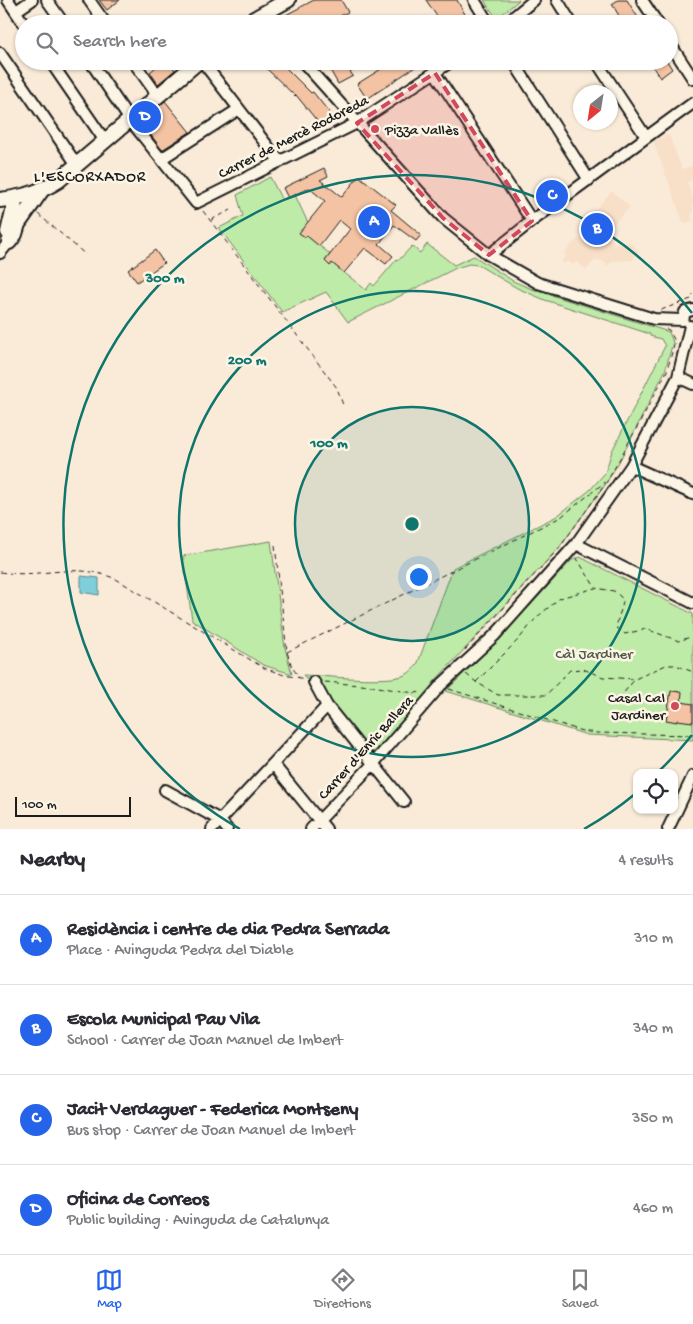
<!DOCTYPE html>
<html lang="en">
<head>
<meta charset="utf-8">
<style>
	:root { --surface:#fff; --page:#f2f2f3; --text:#2b2b33; --muted:#7c7c81; --line:#e1e1e2; --accent:#2563eb }
	body { margin:0; font-family:"Gochi Hand",sans-serif; background:var(--page); color:var(--text) }
	.controls { position:absolute; right:15px; bottom:15px; display:grid; overflow:hidden; border-radius:10px; box-shadow:0 1px 4px #0004 }
	.controls button { width:45px; height:45px; display:grid; place-items:center; padding:0; border:0; border-bottom:1px solid var(--line); background:var(--surface); color:var(--text); font:25px sans-serif }
	.compass { position:absolute; left:573px; top:85px; width:45px; height:45px; border-radius:50%; background:var(--surface); box-shadow:0 1px 4px #0004; rotate:210deg }
	.scale { position:absolute; left:15px; bottom:12px; width:116px; box-sizing:border-box; padding-left:5px; border:2px solid #1c1c1c; border-top:0; font-size:14px; line-height:18px; white-space:nowrap; color:#1c1c1c; -webkit-text-stroke:4px #fcf5e5; paint-order:stroke }
	.you { position:absolute; left:418px; top:576px; width:18px; height:18px; margin:-12px; border:4px solid #fff; border-radius:50%; background:#1a73e8; box-shadow:0 0 0 8px #1a73e833 }
	.badge { display:grid; place-items:center; width:32px; height:32px; border-radius:50%; background:var(--accent); color:#fff; font-size:16px; font-weight:700 }
	.pin { position:absolute; translate:-50% -50%; border:2px solid #fff; box-shadow:0 1px 5px #0006 }
	.list { margin:0; padding:0; list-style:none }
	h2 { display:flex; justify-content:space-between; align-items:center; height:65px; margin:0; padding:0 20px; font-size:21px }
	h2 small { font-size:16px; font-weight:400; color:var(--muted) }
	.list li { display:grid; grid-template-columns:32px 1fr auto; gap:15px; align-items:center; box-sizing:border-box; height:90px; padding:0 20px; border-top:1px solid var(--line) }
	.list b { display:block; font-size:19px; white-space:nowrap }
	.list p { margin:0; font-size:16px; white-space:nowrap; color:var(--muted) }
	.list em { font-size:16px; font-style:normal; color:var(--muted) }
	.icon { flex:none; width:28px; height:28px; fill:none; stroke:currentColor; stroke-width:2; stroke-linecap:round; stroke-linejoin:round }
	.map { position:relative; flex:none; width:693px; height:829px; overflow:hidden }
	.search { position:absolute; background:var(--surface); box-shadow:0 1px 4px #0004; left:15px; right:15px; top:15px; height:55px; display:flex; align-items:center; gap:12px; box-sizing:border-box; padding:0 18px; border-radius:28px; color:var(--muted); font-size:19px }
	.sheet { height:425px; background:var(--surface) }
	nav { display:flex; justify-content:space-around; align-items:center; box-sizing:border-box; height:70px; border-top:1px solid var(--line); background:var(--surface); font-size:14px; color:var(--muted) }
	nav a { display:grid; justify-items:center; gap:2px }
	nav .on { color:var(--accent) }
	.map>svg:first-child { display:block }
	.built { fill:#f8dfc8 }
	.green { fill:#bfeba8; stroke:#6e8462 }
	.water { fill:#7fcfdb; stroke:#57878f }
	.building { fill:#f3c3a3; stroke:#1c1c1c }
	.lines { fill:none; stroke-linecap:round; stroke-linejoin:round }
	.street-casing { stroke:#1c1c1c; stroke-width:14 }
	.secondary-casing { stroke:#1c1c1c; stroke-width:18 }
	.path { stroke:#1c1c1c; stroke-width:1; stroke-dasharray:5 4; stroke-linecap:butt }
	.street { stroke:#fcf5e5; stroke-width:10 }
	.secondary { stroke:#fcf5e5; stroke-width:14 }
	.marked { fill:#d1495b; fill-opacity:0.2; stroke:#d1495b; stroke-width:4; stroke-dasharray:10 6; stroke-linejoin:round }
	.ring { fill:none; stroke:#0f766e; stroke-width:2.5 }
	.poi-dot { fill:#d1495b; stroke:#fcf5e5; stroke-width:2 }
	.labels { text-anchor:middle; stroke-width:5; stroke-linejoin:round; paint-order:stroke }
	.poi-label { font-size:15px; fill:#1c1c1c; stroke:#fcf5e5; text-anchor:start }
	.street-label { font-size:15px; fill:#1c1c1c; stroke:#fcf5e5 }
	.park-label { font-size:15px; fill:#4d5a46; stroke:#fcf5e5 }
	.neighbourhood-label { font-size:16px; letter-spacing:1px; fill:#1c1c1c; stroke:#fcf5e5 }
	.centre { fill:#0f766e; stroke:#fcf5e5; stroke-width:2.5 }
	.ring-label { font-size:15px; text-anchor:middle; font-weight:bold; fill:#0f766e; stroke:#fcf5e5; stroke-width:5; stroke-linejoin:round; paint-order:stroke }
</style>
</head>
<body>
<div class="map">
<svg width="693" height="829" viewBox="0 0 693 829">
	<rect width="100%" height="100%" fill="#faebd8"/>
	<filter id="ink" filterUnits="userSpaceOnUse"><feTurbulence type="fractalNoise" baseFrequency=".02" numOctaves="2"/><feDisplacementMap in="SourceGraphic" scale="10" xChannelSelector="R" yChannelSelector="G"/><feConvolveMatrix kernelMatrix="1 2 1 2 8 2 1 2 1" color-interpolation-filters="sRGB"/></filter>
	<g filter="url(#ink)">
		<path class="built" d="M669 135 682 169 693 165V180L687 182 693 199V214L691 215 693 221 684 224 653 141Z
			M612 191 630 207 604 234 615 244 619 240 624 245 629 241 639 251 632 260 613 261 607 266 603 261 595 260 586 270 577 262 572 265 568 261 564 264 561 261 566 256 564 253 578 238 586 243 592 237 581 225Z"/>
		<path class="green" d="M484 0H519L499 17 495 16Z
			M270 177 282 200 295 195 308 223 300 233 305 237 307 236 330 254 325 261 330 265 332 263 366 290 371 283 374 286 397 259 399 260 412 246 420 253 427 244 454 265 474 256 513 281 532 289 669 332 673 342 665 371 619 462 603 488 558 549 433 683 431 694 376 752H372L303 675C325 676 388 683 405 675 410 673 414 668 417 665L453 568 557 516 590 490 605 473 612 451 665 346 661 339 650 336V334L545 300 517 288 478 265 469 264 456 268 348 322 326 292 282 312 219 228 243 216 237 195Z
			M271 541 285 648 292 674 263 665 192 620 183 556Z
			M580 557 693 614V740L587 735 446 691 500 638 572 560Z"/>
		<path class="water" d="M81 576 99 578V595L81 592Z"/>
		<path class="building" d="M99 0H120L107 10Z
			M314 0H341L348 12 325 24H286L282 17Z
			M426 0H457L466 16 455 24H442Z
			M618 0H627L642 24H624L612 4Z
			M163 61H168L175 70 158 84 150 72Z
			M261 61H279L311 93 313 92 336 121 322 127 296 95 295 96 267 69Z
			M325 61H343L353 76 338 84Z
			M394 61H424L367 99 357 84Z
			M649 61H667L672 69 660 78Z
			M165 101 190 132 162 150 141 122Z
			M324 168 328 176 320 180 342 197 359 176 396 205 391 210 421 235 416 241 394 225 379 244 393 256 386 264 365 248 344 273 332 263 330 266 325 261 350 229 339 220 319 246 307 236 305 237 299 233 325 201 309 188 288 198 283 188Z
			M155 250 164 263 137 282 128 270Z
			M671 691 682 692 681 702 693 704V722L677 720V722L666 720Z"/>
		<g class="lines">
			<g class="street-casing">
				<path id="street" d="M8 0 24 24
					M47 0 64 24
					M89 0 106 24
					M474 0 489 24
					M557 0 572 24
					M642 0 658 24
					M16 11 32 0
					M505 24 534 0
					M669 42 693 79
					M0 53 77 165
					M50 61 105 141
					M90 61 130 120 196 203 357 123 452 61
					M133 61 158 96
					M202 61 280 162
					M302 61 443 218 489 255 538 283 654 319 683 320
					M513 61 589 180
					M596 61 646 137
					M435 73 532 221
					M161 159 239 109
					M0 253 9 242
					M489 255 532 221 693 103
					M683 320 685 312 693 310
					M678 377 693 384
					M631 466 693 494
					M576 544 693 603
					M314 682 327 706 404 802
					M273 764 326 829
					M165 790 220 820 227 829
					M212 829 327 706
					M311 829 373 764 441 685 495 635 576 544 631 466 678 377 690 326
					M668 829 693 776"/>
			</g>
			<g class="secondary-casing">
				<path id="secondary" d="M245 24 288 0
					M0 200C25 197 38 193 59 180L199 61
					M8 232 16 198
					M9 242 15 234 18 224 41 191"/>
			</g>
			<path class="path" d="M203 211 337 388 343 405
				M38 214 86 255
				M211 220 231 210
				M661 310 691 299 693 294
				M563 543 608 480 639 424 667 371 675 341 669 330 666 329
				M275 545 287 652 292 667 299 677
				M576 557 595 587
				M0 572C43 579 73 561 116 579L264 668 284 675 306 679
				M465 650 561 546
				M287 652 561 517 605 482
				M466 674 476 682 498 695H546L570 670 583 669 603 677 635 679
				M325 682 372 686 414 693 422 692
				M476 682 519 639 536 618 560 598 595 588 614 591 623 599C623 610 616 618 617 628L625 634 646 629 679 641 693 636
				M449 689 582 731 597 733 693 735
				M613 706 635 679 666 665H676L693 672"/>
			<use href="#street" class="street"/>
			<use href="#secondary" class="secondary"/>
		</g>
	</g>
	<path class="marked" d="M435 73 532 221 489 255 443 218 357 123Z"/>
	<circle cx="412" cy="524" r="117" fill="#0f766e" fill-opacity=".12"/>
	<g class="ring">
		<circle cx="412" cy="524" r="117"/>
		<circle cx="412" cy="524" r="233"/>
		<path d="M692 735A350 350 0 0 1 659 771M635 794A350 350 0 0 1 584 829M240 829A350 350 0 1 1 692 313"/>
	</g>
	<g class="poi-dot">
		<circle cx="375" cy="129" r="5"/>
		<circle cx="675" cy="706" r="5"/>
	</g>
	<g class="labels">
		<g class="poi-label">
			<text x="385" y="134">Pizza Vallès</text>
			<text x="665" y="702" text-anchor="end">Casal Cal<tspan x="665" dy="17">Jardiner</tspan></text>
		</g>
		<g class="street-label">
			<text transform="translate(293 136) rotate(-27)" y="5">Carrer de Mercè Rodoreda</text>
			<text transform="translate(365 747) rotate(-48)" y="5">Carrer d'Enric Ballera</text>
		</g>
		<g class="park-label">
			<text x="594" y="658">Càl Jardiner</text>
		</g>
		<g class="neighbourhood-label">
			<text x="90" y="181">L'ESCORXADOR</text>
		</g>
	</g>
	<circle cx="412" cy="524" r="8" class="centre"/>
	<g class="ring-label">
		<text x="165" y="282">300 m</text>
		<text x="247" y="364">200 m</text>
		<text x="329" y="447">100 m</text>
	</g>
</svg>
<div class="controls">
<button><svg class="icon" aria-label="locate" viewBox="0 0 24 24"><circle cx="12" cy="12" r="6"/><path d="M12 2v4M12 18v4M2 12h4M18 12h4"/></svg></button>
</div>
<svg class="compass" viewBox="-18 -18 36 36"><path d="M0-13l5 13h-10z" fill="#e53935"/><path d="M0 13l5-13h-10z" fill="#7c7c81"/></svg>
<div class="scale">100 m</div>
<div class="you"></div>
<div class="pin badge" style="left:374px;top:222px">A</div>
<div class="pin badge" style="left:597px;top:229px">B</div>
<div class="pin badge" style="left:552px;top:196px">C</div>
<div class="pin badge" style="left:145px;top:117px">D</div>
<div class="search"><svg class="icon" aria-label="search" viewBox="0 0 24 24"><circle cx="10" cy="10" r="6"/><path d="M15 15l6 6"/></svg>Search here</div>
</div>
<section class="sheet">
<h2>Nearby<small>4 results</small></h2>
<ul class="list">
<li><span class="badge">A</span><div><b>Residència i centre de dia Pedra Serrada</b><p>Place · Avinguda Pedra del Diable</p></div><em>310 m</em></li>
<li><span class="badge">B</span><div><b>Escola Municipal Pau Vila</b><p>School · Carrer de Joan Manuel de Imbert</p></div><em>340 m</em></li>
<li><span class="badge">C</span><div><b>Jacit Verdaguer - Federica Montseny</b><p>Bus stop · Carrer de Joan Manuel de Imbert</p></div><em>350 m</em></li>
<li><span class="badge">D</span><div><b>Oficina de Correos</b><p>Public building · Avinguda de Catalunya</p></div><em>460 m</em></li>
</ul>
</section>
<nav>
<a class="on"><svg class="icon" aria-label="map" viewBox="0 0 24 24"><path d="M3 6l6-2 6 2 6-2v14l-6 2-6-2-6 2zM9 4v14M15 6v14"/></svg>Map</a>
<a><svg class="icon" aria-label="directions" viewBox="0 0 24 24"><path d="M12 3l9 9-9 9-9-9zM9 14v-3h6M13 9l2 2-2 2"/></svg>Directions</a>
<a><svg class="icon" aria-label="saved" viewBox="0 0 24 24"><path d="M7 4h10v16l-5-4-5 4z"/></svg>Saved</a>
</nav>
</body>
</html>
